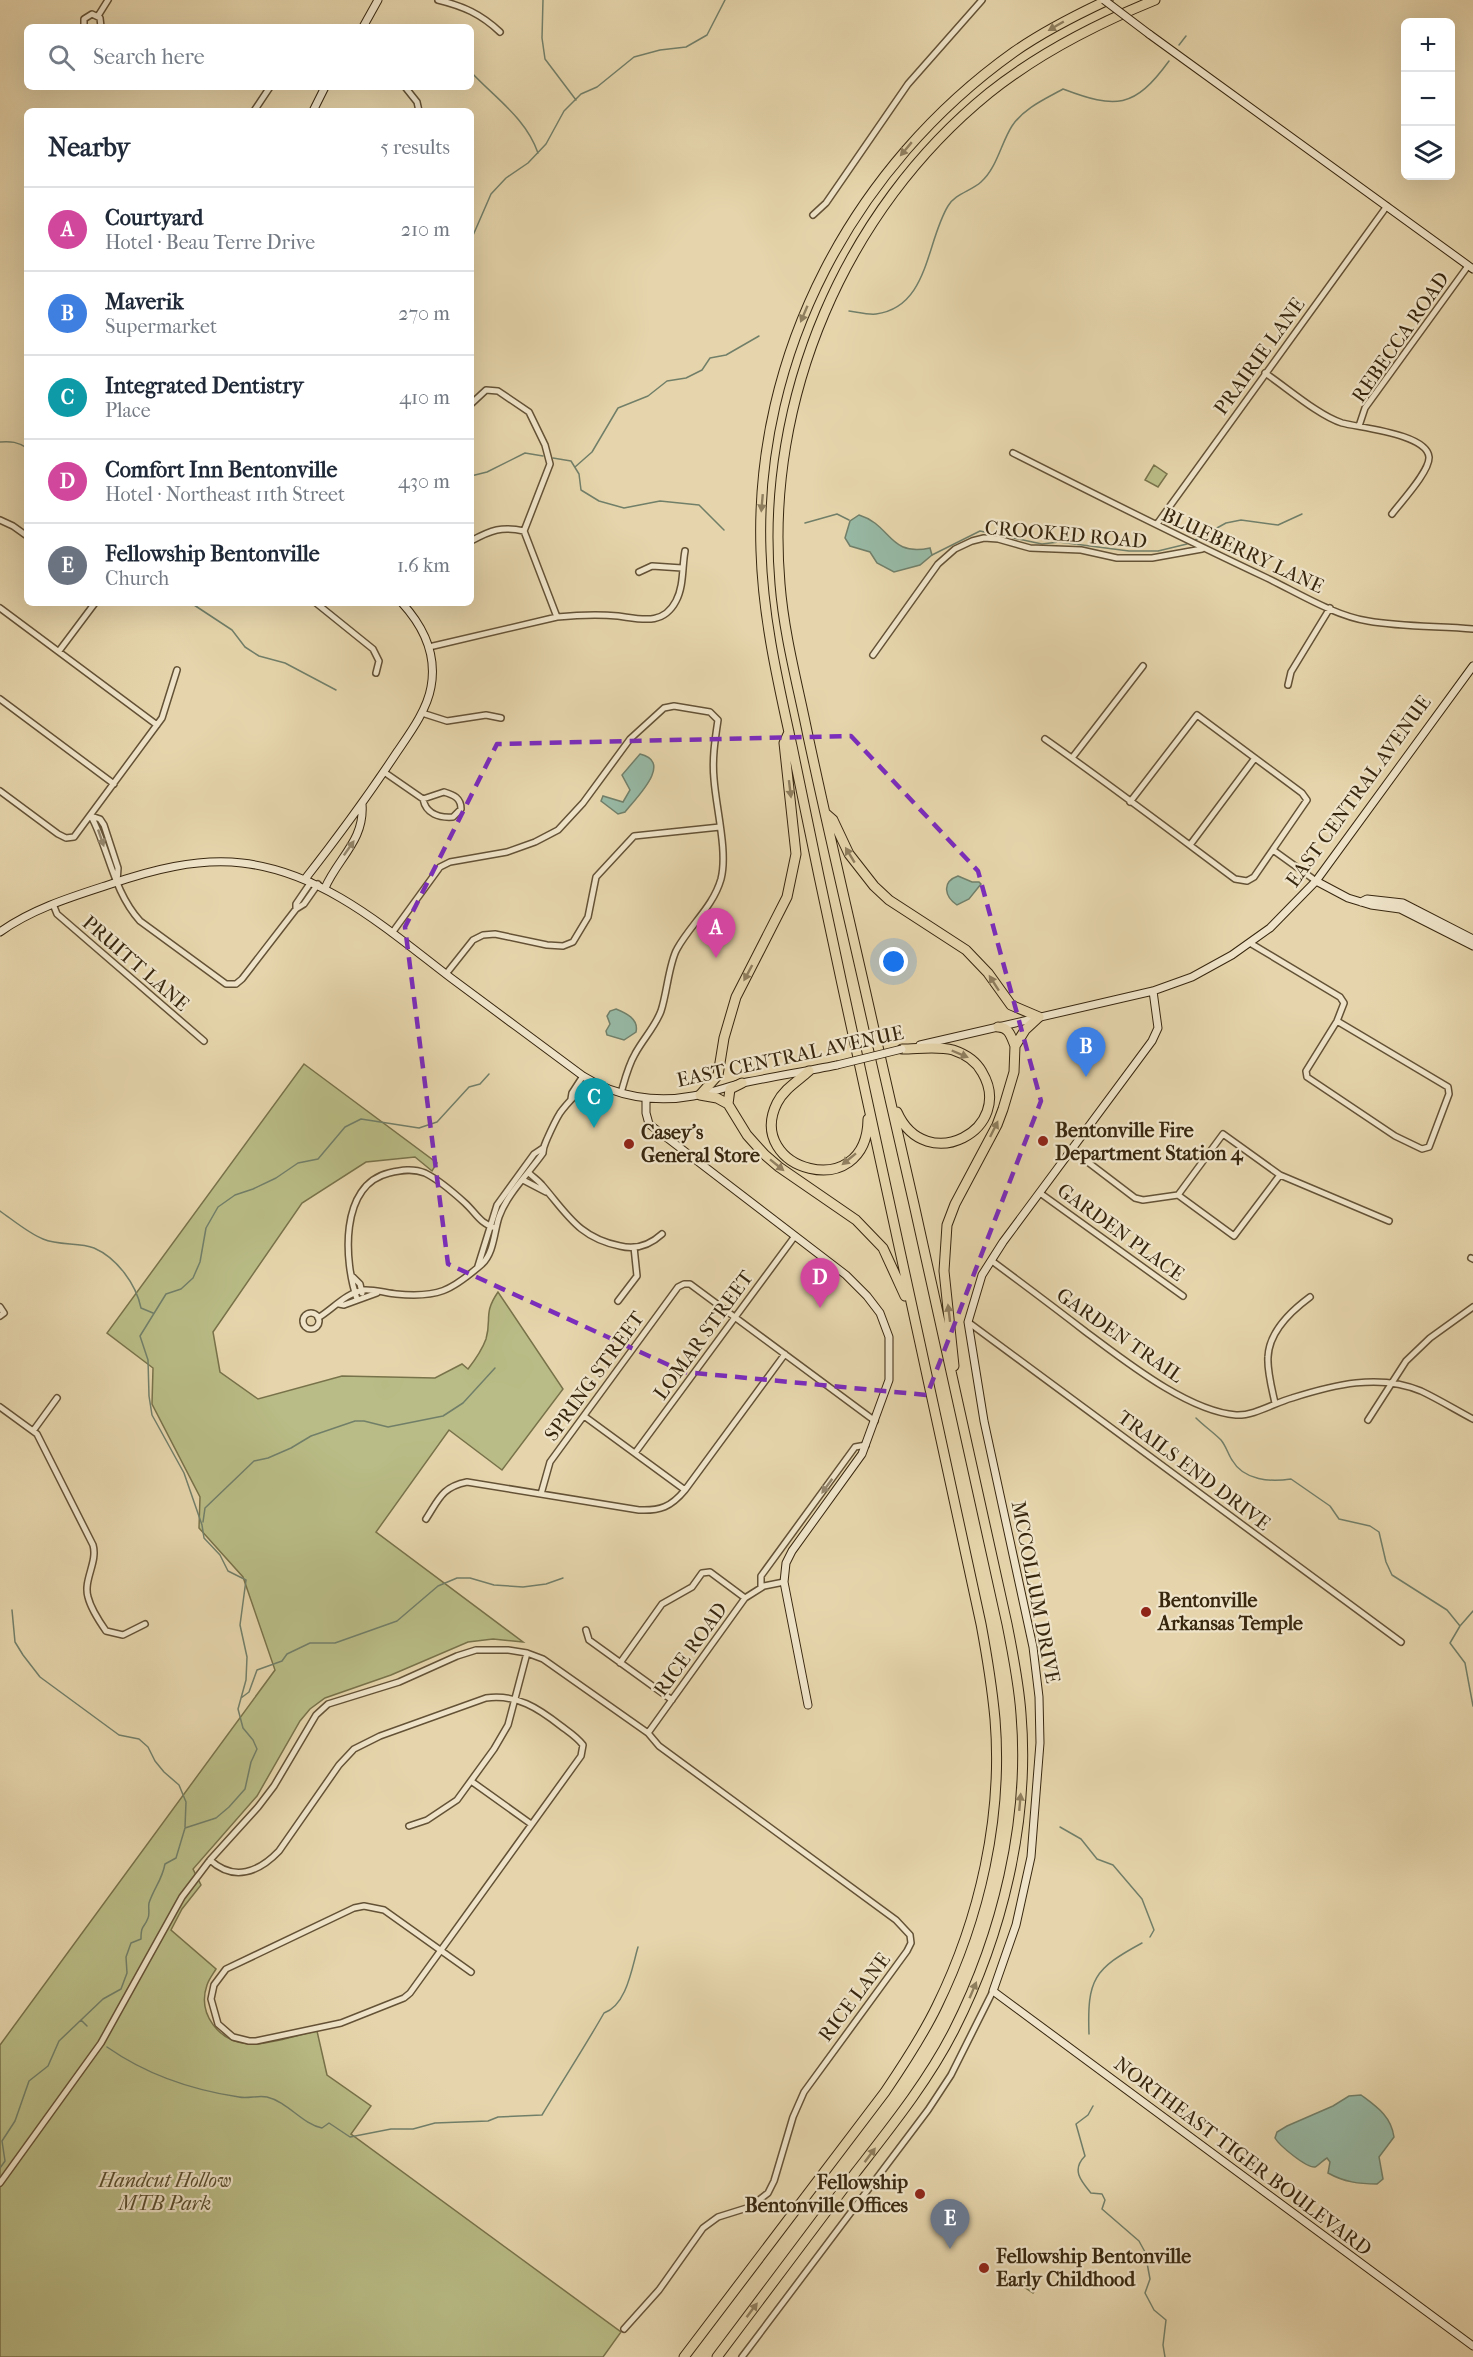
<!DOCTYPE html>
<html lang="en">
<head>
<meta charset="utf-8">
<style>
	:root { --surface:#fff; --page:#f6f6f7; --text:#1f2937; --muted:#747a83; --line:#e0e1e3; --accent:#2563eb }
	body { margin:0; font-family:"IM FELL French Canon",serif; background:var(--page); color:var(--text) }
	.controls { position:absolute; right:18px; top:18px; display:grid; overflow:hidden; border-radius:9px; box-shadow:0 6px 24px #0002 }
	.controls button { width:54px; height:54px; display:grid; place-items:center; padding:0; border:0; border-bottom:2px solid var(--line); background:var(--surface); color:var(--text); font:30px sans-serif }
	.you { position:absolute; left:894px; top:962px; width:21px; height:21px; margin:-15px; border:4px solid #fff; border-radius:50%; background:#1a73e8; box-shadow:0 0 0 9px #1a73e833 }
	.badge { display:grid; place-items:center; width:39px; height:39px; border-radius:50%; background:var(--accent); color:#fff; font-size:20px; font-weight:700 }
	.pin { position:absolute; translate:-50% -50px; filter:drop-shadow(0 2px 3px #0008) }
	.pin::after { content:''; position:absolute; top:32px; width:21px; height:18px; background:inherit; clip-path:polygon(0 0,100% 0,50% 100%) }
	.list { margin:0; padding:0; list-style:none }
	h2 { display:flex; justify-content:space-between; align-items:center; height:78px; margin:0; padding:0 24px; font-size:26px }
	h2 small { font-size:20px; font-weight:400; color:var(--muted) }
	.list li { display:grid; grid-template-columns:39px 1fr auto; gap:18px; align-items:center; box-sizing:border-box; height:84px; padding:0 24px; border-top:2px solid var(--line) }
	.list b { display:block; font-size:22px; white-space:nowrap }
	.list p { margin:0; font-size:20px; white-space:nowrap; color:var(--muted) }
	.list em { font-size:20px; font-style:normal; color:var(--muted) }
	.icon { flex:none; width:33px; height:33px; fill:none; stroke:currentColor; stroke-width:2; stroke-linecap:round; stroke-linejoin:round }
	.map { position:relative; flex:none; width:1473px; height:2357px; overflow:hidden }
	.search { position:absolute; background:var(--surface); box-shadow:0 6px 24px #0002; left:24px; top:24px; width:450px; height:66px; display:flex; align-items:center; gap:15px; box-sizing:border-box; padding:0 21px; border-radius:9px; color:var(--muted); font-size:22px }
	.panel { position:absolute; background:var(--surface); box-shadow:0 6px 24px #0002; left:24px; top:108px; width:450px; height:498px; border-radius:9px }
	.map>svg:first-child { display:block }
	.green { fill:#b9bc86; stroke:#78724a; stroke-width:1.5 }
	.water { fill:#97b9a5; stroke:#717f69; stroke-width:1.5 }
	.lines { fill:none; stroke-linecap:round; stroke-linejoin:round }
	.stream { stroke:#717f69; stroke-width:1.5 }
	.street-casing { stroke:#645236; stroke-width:8 }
	.secondary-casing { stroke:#38270f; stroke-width:9 }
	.highway-casing { stroke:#38270f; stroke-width:11 }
	.street { stroke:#efe4c9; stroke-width:5 }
	.secondary { stroke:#efe4c9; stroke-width:7 }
	.highway { stroke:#e6d5ac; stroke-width:9 }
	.secondary-bridge-casing { stroke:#38270f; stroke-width:9; stroke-linecap:butt }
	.secondary-bridge { stroke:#efe4c9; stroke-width:7 }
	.oneway { fill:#8f7e5e }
	.oneway2 { fill:#94866c }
	.marked { fill:none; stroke:#7b2cbf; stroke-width:4.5; stroke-dasharray:12 8; stroke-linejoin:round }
	.poi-dot { fill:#8f2418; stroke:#efe4c9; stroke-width:2 }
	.labels { text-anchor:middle; stroke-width:4.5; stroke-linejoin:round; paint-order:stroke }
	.street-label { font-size:20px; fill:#38270f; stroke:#efe4c9 }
	.poi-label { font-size:20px; font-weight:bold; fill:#38270f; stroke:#efe4c9; text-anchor:start }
	.park-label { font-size:20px; font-style:italic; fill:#584c2d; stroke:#efe4c9 }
</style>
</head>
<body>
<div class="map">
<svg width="1473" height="2357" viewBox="0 0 1473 2357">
	<rect width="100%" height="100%" fill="#e6d5ac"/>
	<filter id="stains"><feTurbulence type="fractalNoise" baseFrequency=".00333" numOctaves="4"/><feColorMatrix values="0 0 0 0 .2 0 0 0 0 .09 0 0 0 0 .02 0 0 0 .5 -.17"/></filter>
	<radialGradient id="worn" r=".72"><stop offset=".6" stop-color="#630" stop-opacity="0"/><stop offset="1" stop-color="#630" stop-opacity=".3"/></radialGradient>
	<path class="green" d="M1154 465 1167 474 1158 487 1145 480Z
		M304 1064 437 1163 432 1171 415 1157 366 1162 302 1203 213 1332 220 1372 258 1399 342 1376 435 1378 462 1364 468 1369C475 1360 482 1350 486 1339 492 1318 483 1314 498 1292L563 1389 502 1470 449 1430 376 1532 523 1642 493 1639 468 1642 391 1675 325 1698 310 1709 300 1721 257 1796 193 1869 201 1885 182 1909 171 1930 216 1969C213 1974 209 1979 207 1985 197 2014 219 2042 249 2044 265 2046 300 2034 317 2031L327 2075 371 2106 351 2134 621 2332 603 2357H0V2045L275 1670 243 1577 199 1528 200 1497 152 1404 153 1368 107 1333Z
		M1030 2272 1036 2289 1033 2293 1021 2285Z"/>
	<path class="water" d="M859 515C892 525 888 557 930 548L932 555 920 565 894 572 877 563 870 552 850 546 845 538 850 521Z
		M640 754C674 762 636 798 625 812L618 814 601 801 603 796 623 802 630 790 622 775Z
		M958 876 972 882H979L981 884 969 899 957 905C945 897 941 882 958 876Z
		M616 1009C626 1013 639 1019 636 1032L624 1040 607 1035 606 1031 610 1024 607 1016 610 1011Z
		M1361 2095C1377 2107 1391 2116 1394 2137L1379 2157 1383 2179 1377 2184C1359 2184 1344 2182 1328 2173L1330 2162 1327 2158C1323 2160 1318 2166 1315 2167 1306 2168 1279 2145 1275 2138L1277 2132 1287 2126 1333 2106 1349 2096Z"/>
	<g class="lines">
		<path class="stream" d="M543 0 542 38 545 59 576 100
			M1179 45 1186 36
			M471 72C495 98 526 118 538 153
			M471 240 491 194 506 178 528 163 546 144 564 111 581 94 597 87 634 57 660 50 686 47 707 35 725 0
			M849 311C857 312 868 315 876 314 929 307 926 242 948 206 955 194 971 191 981 182 997 168 1001 143 1012 126 1024 108 1045 99 1063 89 1116 109 1134 109 1169 61
			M0 442C11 441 18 442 27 448
			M553 458 571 461 579 474 581 490 599 501 624 508 660 501 699 505 724 530
			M575 467 592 452 618 408 648 396 667 381 686 378 702 370 710 358 726 355 759 336
			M471 476 487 472 525 453 543 456
			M805 523 837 514 849 520
			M1195 540 1226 523 1241 520 1278 525 1302 514
			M932 555 980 531 1042 544 1059 542 1129 551H1158L1187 544
			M191 603 232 630 245 647 259 656 285 663 336 690
			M0 1211C13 1220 28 1233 43 1239 59 1246 79 1242 94 1248 117 1258 136 1284 141 1308L153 1313
			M1196 1418C1204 1426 1213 1432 1221 1440 1226 1446 1228 1454 1232 1460 1244 1481 1271 1482 1291 1479L1330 1506 1339 1519 1370 1526 1379 1532 1386 1562 1392 1575 1447 1610 1460 1626
			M203 1522 205 1508 254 1461 268 1458 291 1448 311 1436 355 1421H364L388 1427 443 1416 463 1403 495 1368
			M12 1610 15 1642 23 1655 40 1677 119 1735 139 1739 148 1747 155 1761 164 1772 179 1785 186 1802 185 1827
			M1473 1611 1460 1626 1450 1643 1465 1663 1473 1706
			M241 1698 249 1692 257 1670 282 1661 287 1654 310 1643H335L397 1621 438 1586 457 1578H470L494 1585 523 1587 546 1584 563 1578
			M1060 1827 1081 1839 1097 1859 1113 1865 1142 1899 1154 1930 1150 1937
			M81 2020 87 2026
			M1089 2034C1087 1979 1094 1969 1142 1943
			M107 2047C147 2075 192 2090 239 2097 248 2099 258 2095 267 2097 288 2102 302 2124 322 2128L329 2123 350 2137 391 2129H413L435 2123 488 2121 498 2117 542 2115C563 2080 584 2048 604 2013 627 2005 632 1967 638 1947
			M1093 2106 1088 2115 1076 2124 1085 2156C1071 2170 1081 2181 1091 2193L1102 2194 1105 2200 1102 2209 1139 2241 1145 2252 1150 2279 1145 2293 1154 2310 1166 2320 1163 2345 1165 2357
			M0 2168 5 2161 2 2141 15 2121 29 2081 48 2066 59 2041 103 1999 121 1989 127 1973 126 1957 131 1943 141 1939C141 1924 144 1929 148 1918 150 1914 148 1908 149 1903 154 1888 162 1880 165 1864L176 1858 185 1828 216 1818 229 1807 245 1789 251 1762 257 1749 253 1740 243 1728 238 1709 246 1680 247 1657 240 1625 246 1580 228 1571 220 1555 204 1538 202 1525 184 1473 152 1415 149 1396 148 1360 140 1336 166 1294 181 1289 193 1278 200 1262 206 1228 218 1207 235 1195 253 1189 276 1178 298 1163 318 1159 345 1127 361 1119 419 1128 437 1122 469 1087 480 1084 489 1074"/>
		<g class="street-casing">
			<path id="street" d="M438 0C463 6 481 14 500 32
				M98 16 108 0
				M84 27V19L92 14 100 18 101 27
				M405 87 417 102 419 111
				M254 111 270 87
				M813 215 826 203 908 84 982 0
				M1265 373C1286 387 1319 416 1342 423 1361 428 1427 434 1429 457 1430 471 1401 502 1392 514
				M471 404 486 390 498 391 529 412 545 445 550 464 524 531 557 617
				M1359 426 1365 408 1468 266
				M1013 453C1098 496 1182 538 1267 578 1298 593 1335 616 1368 621 1402 627 1439 626 1473 629
				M0 520 13 526 27 536
				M1157 524 1387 206
				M471 541C491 530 502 526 524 531
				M639 572 652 566 682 568
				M316 603 373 649 379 661 376 673
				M0 608 157 725
				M429 647 557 617C577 615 598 614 618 616 641 619 663 626 676 601 684 586 682 567 685 551
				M59 651 95 603
				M873 655 938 564 955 549 972 541 984 538 998 539 1030 548 1081 550 1117 558H1152L1202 549
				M1288 685 1291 672 1330 608
				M0 699 114 784
				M422 713 447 721 486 715 501 718
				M1045 739C1109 784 1172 832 1235 879L1247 881 1254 877 1307 800 1302 793 1197 715 1130 802
				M1072 758 1143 666
				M384 772 423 799C426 814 439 818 453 817L461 809C461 798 454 795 444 792L423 799
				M0 791 58 834 66 838 74 837 162 718 177 670
				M1190 845 1255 758
				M1273 850 1316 881
				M117 882 118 868 104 825 100 819 91 816C109 850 113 891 140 921L226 984H236L242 979 296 909 304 904 318 884
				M53 904 57 914 204 1041
				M296 909V904L311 882
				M392 933 440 867 450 862 507 852 535 842 558 830 583 803 630 739 664 708 674 706 710 712 718 720C715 740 712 759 714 779 716 808 728 852 721 879 713 907 690 925 677 949 669 963 667 993 661 1011 655 1027 643 1039 635 1054 628 1066 625 1079 621 1093
				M1250 943 1340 997 1344 1003 1337 1021 1306 1071 1307 1077 1395 1136 1422 1149 1429 1147 1449 1094 1448 1087 1337 1021
				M446 974 473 940 483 935 495 934 547 945 563 946 573 942 588 917 596 877 634 836 720 827
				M571 1099 572 1093 583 1076
				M1072 1150 1135 1198 1143 1200 1178 1195 1234 1236 1280 1175
				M529 1173C533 1177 539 1181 542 1185 567 1214 579 1238 620 1246 636 1250 650 1245 662 1234
				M523 1180 546 1192
				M1040 1193 1183 1296
				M1178 1195 1223 1134 1280 1175 1389 1221
				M1471 1258 1473 1259
				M992 1261C1023 1284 1055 1308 1086 1332 1124 1360 1187 1411 1236 1415 1254 1416 1274 1403 1292 1398 1333 1385 1379 1373 1421 1391 1438 1399 1456 1410 1473 1419
				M478 1266 497 1205 534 1154 543 1148
				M353 1277 360 1284 362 1293
				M357 1299C344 1262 339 1185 389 1173 401 1170 413 1168 425 1173 439 1180 453 1192 465 1203 476 1213 480 1224 496 1228
				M618 1301 637 1276 634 1247
				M339 1304 344 1305 377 1293
				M0 1307 4 1313 0 1316
				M303 1321a8 8 0 1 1 16 0a8 8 0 1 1-16 0Z
				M318 1318C334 1308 346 1293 364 1290 371 1289 387 1293 396 1294 438 1298 451 1291 482 1264 494 1253 494 1232 499 1217 507 1194 529 1173 543 1153 543 1147 545 1144 547 1139 551 1130 555 1121 560 1113 569 1100 580 1092 589 1080
				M968 1322 1401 1642
				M1275 1403C1272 1389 1267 1371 1268 1357 1269 1331 1291 1311 1310 1297
				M0 1407 37 1434 93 1545C98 1562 83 1580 88 1597 91 1609 99 1621 106 1631L123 1635 145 1624
				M584 1416 685 1490
				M1368 1420 1406 1361 1430 1338 1473 1307
				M33 1431 57 1398
				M635 1453 795 1236
				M541 1494 550 1462 678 1287 684 1284H690L875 1421
				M426 1519C439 1499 442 1487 467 1482L639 1510C660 1511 671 1507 685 1490L785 1354
				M761 1587V1576L855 1447 866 1445
				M586 1630 589 1640 672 1700
				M620 1663 662 1604 692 1587 702 1573 710 1572 745 1598
				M648 1733 745 1598 764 1586 784 1582
				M471 1781 531 1824
				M409 1826 427 1820 457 1800 494 1749 508 1725 527 1653
				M210 1860C234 1882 259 1872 279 1851L339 1765 354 1749 380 1736 486 1698C517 1694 538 1708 561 1726 569 1732 577 1737 583 1745L581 1756 410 1993 404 1998 341 2023 256 2041H249L233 2037 218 2024 211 1999 214 1985 226 1969 354 1908 364 1906 384 1910 471 1972
				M0 2183 101 2043 182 1897 210 1860 258 1807 274 1786 316 1715 328 1704 399 1682 457 1656 476 1650H508L527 1653 543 1659 648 1733 659 1746 896 1920 910 1935 911 1943 907 1951 804 2092 793 2117 774 2181 768 2193 750 2207 718 2217 703 2228 659 2290 624 2329
				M742 2357 928 2110 951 2075 993 1991"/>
		</g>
		<g class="secondary-casing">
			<path id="secondary" d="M363 27 378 0
				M1149 34 1473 269
				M313 111 325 87
				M305 879C337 838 368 796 397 752 410 733 427 710 431 687 437 655 423 626 402 603
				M1316 881 1348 898 1371 905 1400 909 1473 946
				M325 888C338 858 365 840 362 804
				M1361 902 1367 899 1403 903 1473 939
				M0 932C32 909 71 897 108 885 151 870 197 858 242 863 324 872 388 930 451 978 495 1011 539 1043 583 1076 616 1097 656 1103 693 1096 711 1093 729 1086 747 1082 777 1076 807 1071 837 1065
				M1153 991 1158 1028 1152 1041 1003 1242 982 1275 968 1322 984 1421 1033 1647 1039 1697 1040 1743 1031 1857 1016 1925 993 1991 1473 2346
				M920 1045 1153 991 1192 977 1232 955 1270 928 1316 881 1473 666
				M646 1098V1113L649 1124 846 1275 867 1296 880 1313 889 1337V1380L862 1454 792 1551 786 1563 784 1582 808 1705"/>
		</g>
		<g class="highway-casing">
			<path id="highway" d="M825 813 833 820 849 854 874 886 889 900 966 950 988 973 1011 1005 1039 1017 1025 1030 1015 1046 1014 1072 1003 1109 997 1125 955 1204 947 1225 944 1271 954 1366
				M998 1027C1009 1027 1011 1036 1015 1046
				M809 1071C798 1081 784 1089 777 1103 744 1170 867 1205 868 1119
				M700 1095 718 1075 724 1038 736 997 787 897 796 854 784 743 789 732
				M700 1095 717 1098 728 1104 747 1135 765 1155 779 1167 856 1220 883 1248 905 1296
				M728 1104 730 1089 742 1083
				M897 1112C926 1177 1016 1129 982 1072 976 1061 965 1054 953 1050 938 1046 918 1049 902 1049
				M684 2357 885 2092C904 2064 922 2037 937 2006 980 1918 1003 1817 995 1719 992 1687 987 1656 981 1624 936 1411 887 1198 842 984 825 905 808 825 792 746 778 682 763 618 761 551 754 353 854 166 1014 52 1044 31 1076 15 1108 0
				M717 2357C763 2295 810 2234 856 2172 891 2127 928 2081 954 2030 1002 1935 1030 1821 1021 1714 1019 1684 1013 1654 1007 1624 963 1426 920 1227 874 1029 852 931 829 834 808 736 798 686 784 635 780 584 764 399 845 210 989 93 1039 53 1096 24 1155 0"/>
		</g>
		<use href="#street" class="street"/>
		<use href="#secondary" class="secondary"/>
		<use href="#highway" class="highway"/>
		<g class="secondary-bridge-casing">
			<path id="secondary-bridge" d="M1104 0 1149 34
				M837 1065 902 1049"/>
		</g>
		<use href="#secondary-bridge" class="secondary-bridge"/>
	</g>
	<defs><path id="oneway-solid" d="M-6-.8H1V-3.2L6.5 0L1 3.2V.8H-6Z" transform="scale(1.5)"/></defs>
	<g class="oneway">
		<use href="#oneway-solid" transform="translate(1056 26) rotate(150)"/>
		<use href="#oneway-solid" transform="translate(906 149) rotate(130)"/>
		<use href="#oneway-solid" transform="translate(804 314) rotate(113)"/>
		<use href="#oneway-solid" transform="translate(762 503) rotate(95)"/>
		<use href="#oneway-solid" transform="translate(790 789) rotate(83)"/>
		<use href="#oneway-solid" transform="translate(850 855) rotate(-121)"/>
		<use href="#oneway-solid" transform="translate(748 973) rotate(118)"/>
		<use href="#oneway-solid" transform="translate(994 983) rotate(-123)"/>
		<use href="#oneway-solid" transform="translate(960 1054) rotate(23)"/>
		<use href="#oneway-solid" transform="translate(994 1129) rotate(-64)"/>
		<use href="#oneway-solid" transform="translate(849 1159) rotate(141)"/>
		<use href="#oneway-solid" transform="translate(777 1165) rotate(39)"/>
		<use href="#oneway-solid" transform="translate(949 1313) rotate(-97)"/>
		<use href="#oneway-solid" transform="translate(1020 1802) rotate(-85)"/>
		<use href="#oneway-solid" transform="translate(973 1990) rotate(-67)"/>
		<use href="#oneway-solid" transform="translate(870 2155) rotate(-53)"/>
		<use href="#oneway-solid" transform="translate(752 2310) rotate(-53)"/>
	</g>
	<g class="oneway2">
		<use href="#oneway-solid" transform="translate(101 838) rotate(71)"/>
		<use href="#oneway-solid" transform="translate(349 848) rotate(-55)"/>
		<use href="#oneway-solid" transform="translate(827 1486) rotate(126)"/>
	</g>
	<path class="marked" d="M851 736 978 871 1041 1101 927 1395 684 1372 448 1264 405 927 497 744Z"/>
	<g class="poi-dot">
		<circle cx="1043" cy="1141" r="6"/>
		<circle cx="629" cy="1144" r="6"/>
		<circle cx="1146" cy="1612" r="6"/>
		<circle cx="920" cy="2194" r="6"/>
		<circle cx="984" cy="2268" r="6"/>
	</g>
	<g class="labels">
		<g class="street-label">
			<text transform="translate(1400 337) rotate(-55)" y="7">REBECCA ROAD</text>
			<text transform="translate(1259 356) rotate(-54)" y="7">PRAIRIE LANE</text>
			<text transform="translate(1066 534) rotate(5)" y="7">CROOKED ROAD</text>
			<text transform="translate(1243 550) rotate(25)" y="7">BLUEBERRY LANE</text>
			<text transform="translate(1358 791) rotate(-54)" y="7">EAST CENTRAL AVENUE</text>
			<text transform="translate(136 963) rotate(41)" y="7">PRUITT LANE</text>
			<text transform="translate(790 1056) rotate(-12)" y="7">EAST CENTRAL AVENUE</text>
			<text transform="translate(1121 1232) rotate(36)" y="7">GARDEN PLACE</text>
			<text transform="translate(703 1335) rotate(-54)" y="7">LOMAR STREET</text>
			<text transform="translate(1120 1335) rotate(35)" y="7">GARDEN TRAIL</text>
			<text transform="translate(594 1376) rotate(-54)" y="7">SPRING STREET</text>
			<text transform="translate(1194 1470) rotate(37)" y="7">TRAILS END DRIVE</text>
			<text transform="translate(1036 1592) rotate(79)" y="7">MCCOLLUM DRIVE</text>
			<text transform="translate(690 1649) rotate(-54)" y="7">RICE ROAD</text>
			<text transform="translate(854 1997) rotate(-53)" y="7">RICE LANE</text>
			<text transform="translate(1243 2156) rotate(37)" y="7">NORTHEAST TIGER BOULEVARD</text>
		</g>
		<g class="poi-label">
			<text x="1055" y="1137">Bentonville Fire<tspan x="1055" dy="23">Department Station 4</tspan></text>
			<text x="641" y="1139">Casey's<tspan x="641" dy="23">General Store</tspan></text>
			<text x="1158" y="1607">Bentonville<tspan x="1158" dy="23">Arkansas Temple</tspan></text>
			<text x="908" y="2189" text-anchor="end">Fellowship<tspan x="908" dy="23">Bentonville Offices</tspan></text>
			<text x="996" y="2263">Fellowship Bentonville<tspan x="996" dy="23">Early Childhood</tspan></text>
		</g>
		<g class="park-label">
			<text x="165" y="2187">Handcut Hollow<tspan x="165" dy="23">MTB Park</tspan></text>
		</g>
	</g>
	<rect width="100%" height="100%" filter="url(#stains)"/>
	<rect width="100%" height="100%" fill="url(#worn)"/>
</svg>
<div class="controls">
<button>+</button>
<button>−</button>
<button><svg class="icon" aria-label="layers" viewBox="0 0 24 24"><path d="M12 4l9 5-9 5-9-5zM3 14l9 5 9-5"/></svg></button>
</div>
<div class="you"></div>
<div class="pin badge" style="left:716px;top:958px;background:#d1479c">A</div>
<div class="pin badge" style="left:1086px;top:1077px;background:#3f7fe0">B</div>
<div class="pin badge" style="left:594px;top:1128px;background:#0f9aa8">C</div>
<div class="pin badge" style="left:820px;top:1308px;background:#d1479c">D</div>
<div class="pin badge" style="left:950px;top:2249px;background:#6b7280">E</div>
<div class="search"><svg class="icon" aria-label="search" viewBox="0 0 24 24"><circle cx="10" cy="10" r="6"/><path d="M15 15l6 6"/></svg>Search here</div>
<section class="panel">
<h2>Nearby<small>5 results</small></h2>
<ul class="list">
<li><span class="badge" style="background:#d1479c">A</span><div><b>Courtyard</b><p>Hotel · Beau Terre Drive</p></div><em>210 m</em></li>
<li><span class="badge" style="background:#3f7fe0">B</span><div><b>Maverik</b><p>Supermarket</p></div><em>270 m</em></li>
<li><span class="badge" style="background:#0f9aa8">C</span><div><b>Integrated Dentistry</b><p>Place</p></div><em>410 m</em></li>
<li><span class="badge" style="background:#d1479c">D</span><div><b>Comfort Inn Bentonville</b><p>Hotel · Northeast 11th Street</p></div><em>430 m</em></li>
<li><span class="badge" style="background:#6b7280">E</span><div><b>Fellowship Bentonville</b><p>Church</p></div><em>1.6 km</em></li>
</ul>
</section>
</div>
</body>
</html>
